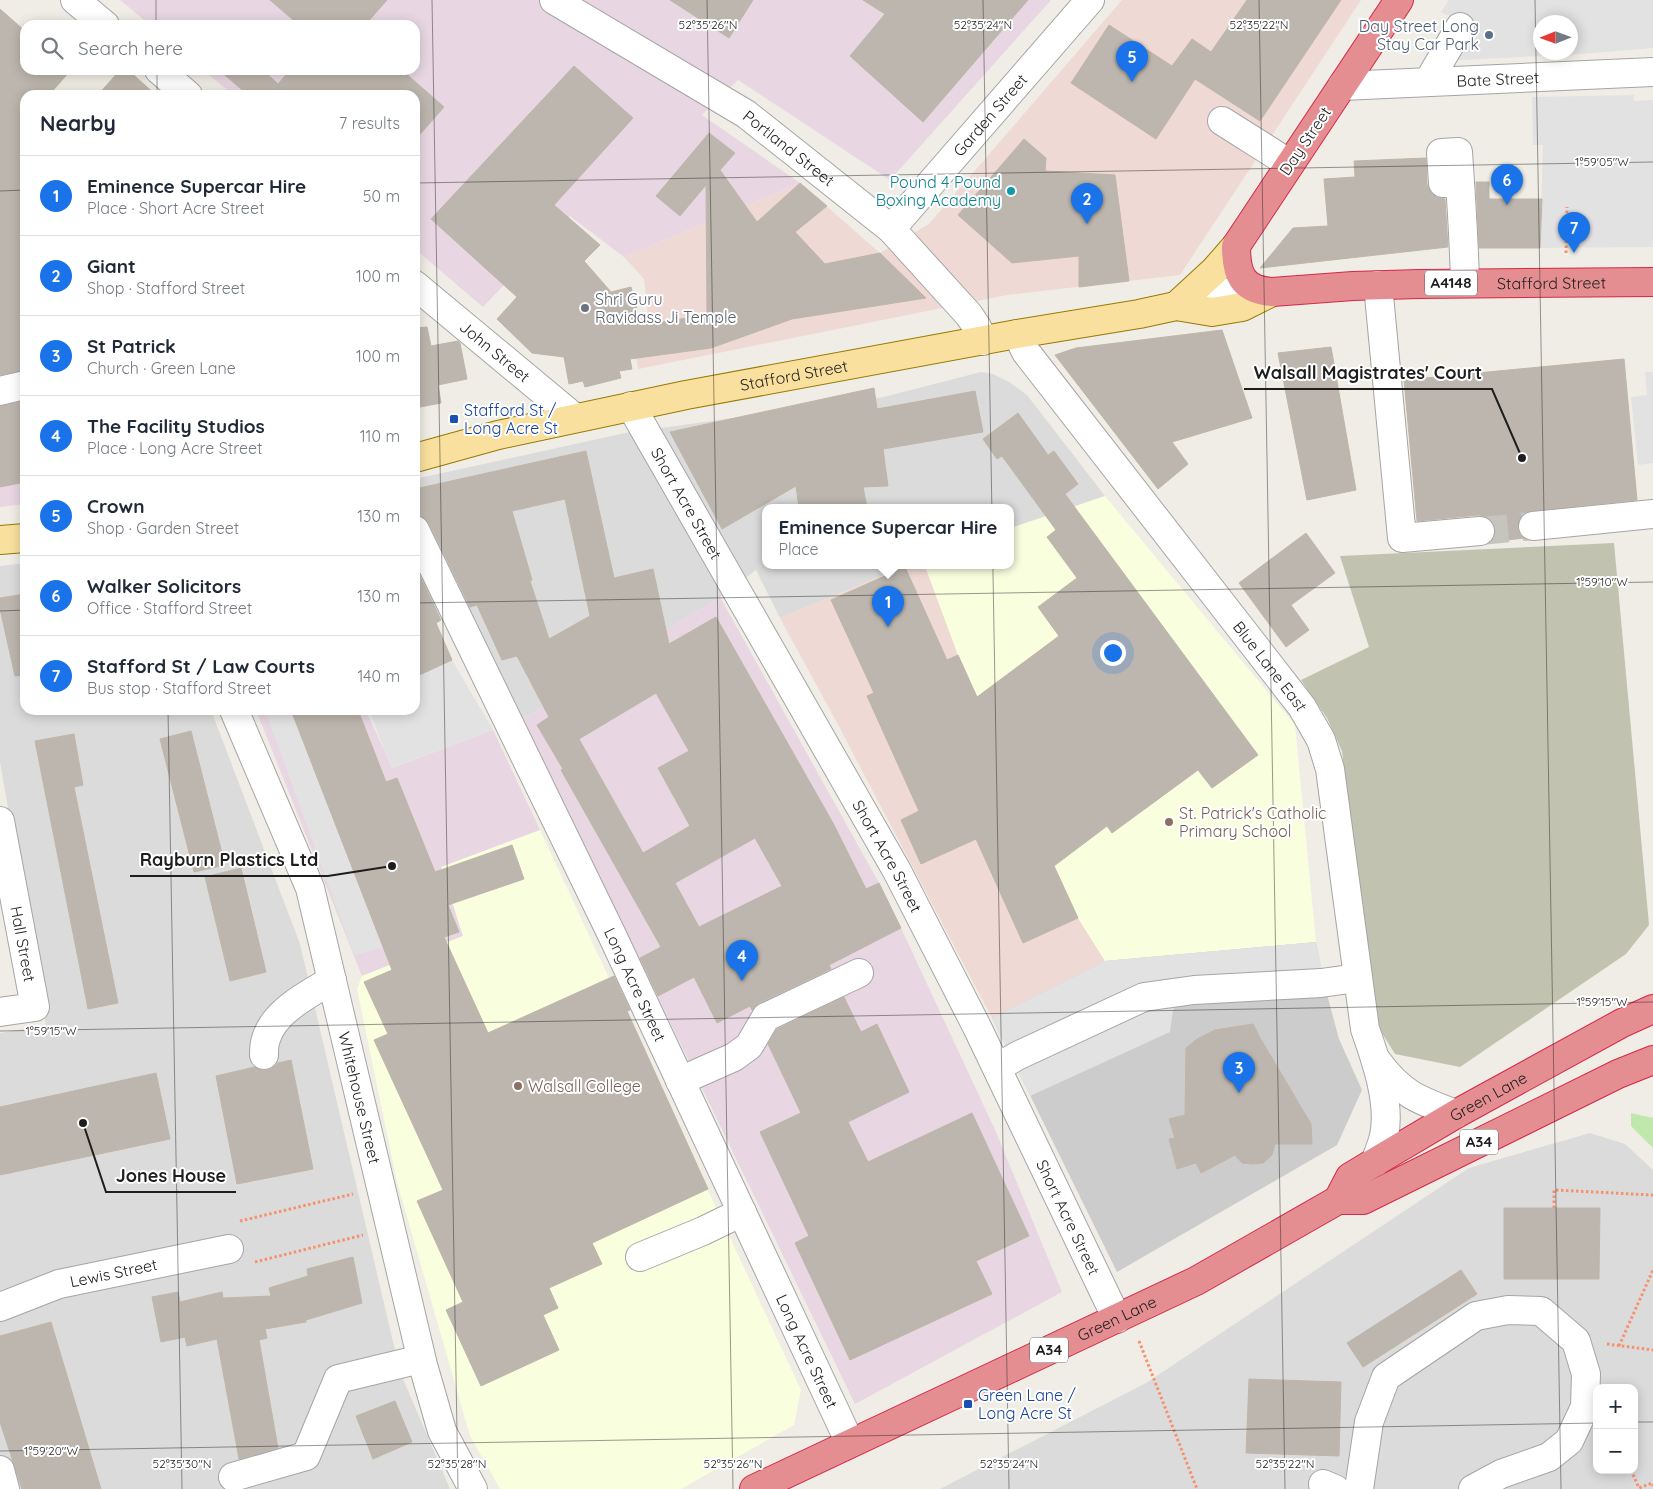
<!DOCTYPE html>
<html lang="en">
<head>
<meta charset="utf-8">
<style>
	:root { --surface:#fff; --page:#f6f6f7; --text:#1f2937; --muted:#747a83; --line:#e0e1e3; --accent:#1a73e8 }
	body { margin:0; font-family:Quicksand,sans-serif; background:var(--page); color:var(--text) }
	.controls { position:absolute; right:15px; bottom:15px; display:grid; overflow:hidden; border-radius:10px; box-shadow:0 2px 12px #0003 }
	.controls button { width:45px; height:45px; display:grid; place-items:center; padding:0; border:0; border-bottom:1px solid var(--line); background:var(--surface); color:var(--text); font:25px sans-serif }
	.compass { position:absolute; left:1533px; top:15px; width:45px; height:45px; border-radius:50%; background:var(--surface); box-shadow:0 2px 12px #0003; rotate:269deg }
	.you { position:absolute; left:1112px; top:652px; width:18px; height:18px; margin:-12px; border:4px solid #fff; border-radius:50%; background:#1a73e8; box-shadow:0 0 0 8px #1a73e833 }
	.badge { display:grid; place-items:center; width:32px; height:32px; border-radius:50%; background:var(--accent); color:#fff; font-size:16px; font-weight:700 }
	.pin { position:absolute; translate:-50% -41px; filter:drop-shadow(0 1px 2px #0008) }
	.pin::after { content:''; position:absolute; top:26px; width:18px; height:15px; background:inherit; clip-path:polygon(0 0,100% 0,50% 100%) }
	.popup { position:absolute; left:762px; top:504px; width:252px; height:65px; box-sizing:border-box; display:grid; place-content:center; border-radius:10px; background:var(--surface); filter:drop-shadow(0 1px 4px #0005); font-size:16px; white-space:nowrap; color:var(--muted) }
	.popup b { font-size:19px; color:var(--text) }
	.popup::after { content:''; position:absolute; left:50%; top:100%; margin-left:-10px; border:10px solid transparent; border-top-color:var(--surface) }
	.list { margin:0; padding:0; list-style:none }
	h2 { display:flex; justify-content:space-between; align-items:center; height:65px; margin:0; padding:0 20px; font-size:21px }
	h2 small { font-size:16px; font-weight:400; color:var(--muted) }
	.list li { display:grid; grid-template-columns:32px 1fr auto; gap:15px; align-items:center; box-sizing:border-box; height:80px; padding:0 20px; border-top:1px solid var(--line) }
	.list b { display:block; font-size:19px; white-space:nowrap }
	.list p { margin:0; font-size:16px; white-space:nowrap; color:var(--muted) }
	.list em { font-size:16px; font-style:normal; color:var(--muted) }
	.icon { flex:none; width:28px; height:28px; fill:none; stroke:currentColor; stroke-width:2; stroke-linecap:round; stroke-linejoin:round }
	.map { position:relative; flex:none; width:1653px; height:1489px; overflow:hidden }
	.search { position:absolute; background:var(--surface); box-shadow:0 2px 12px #0003; left:20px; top:20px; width:400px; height:55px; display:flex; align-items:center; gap:12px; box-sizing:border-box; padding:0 18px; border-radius:15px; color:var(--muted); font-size:19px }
	.panel { position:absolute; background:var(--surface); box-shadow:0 2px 12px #0003; left:20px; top:90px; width:400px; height:625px; border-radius:15px }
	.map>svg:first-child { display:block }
	.residential { fill:#dcdbdb; fill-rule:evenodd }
	.commercial { fill:#efd9d4 }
	.industrial { fill:#e8d7e2 }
	.education { fill:#f9fedf }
	.religious { fill:#ccc }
	.construction { fill:#c1c3b0 }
	.grass { fill:#c0e8ac }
	.parking { fill:#e2e2e2; fill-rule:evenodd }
	.building { fill:#bcb6ae; stroke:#c0b6a7; fill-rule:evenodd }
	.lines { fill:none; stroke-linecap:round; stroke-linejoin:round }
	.minor-tunnel { stroke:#c5c4bd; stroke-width:28; stroke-dasharray:28 14; stroke-linecap:butt }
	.minor-casing { stroke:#a5a5a5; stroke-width:30 }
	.major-casing { stroke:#957b04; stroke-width:30 }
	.highway-casing { stroke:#d6284a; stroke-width:30 }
	.path { stroke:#f6916e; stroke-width:3; stroke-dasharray:2.5 2.5; stroke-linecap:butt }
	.minor { stroke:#fff; stroke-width:28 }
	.major { stroke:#f9e09f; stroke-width:28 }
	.highway { stroke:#e58e91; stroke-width:28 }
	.ticks { fill:none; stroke:#1e1e1e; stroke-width:1; stroke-opacity:0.45 }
	.service-dot { fill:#5c6f8a; stroke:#fff; stroke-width:2 }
	.culture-dot { fill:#0f9aa8; stroke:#fff; stroke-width:2 }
	.worship-dot { fill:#6b7280; stroke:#fff; stroke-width:2 }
	.transit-dot { fill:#1a4fb4; stroke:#fff; stroke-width:2 }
	.education-dot { fill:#8d6e63; stroke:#fff; stroke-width:2 }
	.labels { text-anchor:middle; stroke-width:4; stroke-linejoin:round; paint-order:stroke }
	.shield { fill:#fff; stroke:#626262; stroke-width:1 }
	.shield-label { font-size:15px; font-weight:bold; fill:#1e1e1e }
	.service-label { font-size:16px; fill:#4e5e75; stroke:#fff; text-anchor:end }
	.street-label { font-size:16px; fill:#1e1e1e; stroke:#fff }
	.culture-label { font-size:16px; fill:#0d838f; stroke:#fff; text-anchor:end }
	.worship-label { font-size:16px; fill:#5b616d; stroke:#fff; text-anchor:start }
	.transit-label { font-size:16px; fill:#164399; stroke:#fff; text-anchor:start }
	.education-label { font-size:16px; fill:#785e54; stroke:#fff; text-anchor:start }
	.ticks-label { font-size:12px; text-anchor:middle; fill:#1e1e1e; stroke:#fff; stroke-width:4; stroke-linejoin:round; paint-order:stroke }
	.leader { fill:none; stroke:#1e1e1e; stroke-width:2 }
	.callout-dot { fill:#1e1e1e; stroke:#fff; stroke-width:2 }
	.callout-label { font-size:18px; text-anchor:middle; font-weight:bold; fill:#1e1e1e; stroke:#fff; stroke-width:4; stroke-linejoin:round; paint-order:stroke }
</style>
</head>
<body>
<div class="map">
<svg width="1653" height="1489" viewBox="0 0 1653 1489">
	<rect width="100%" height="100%" fill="#efede5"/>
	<path class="residential" d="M981 372 993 374 1009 382 1027 395 1105 496 1011 528 1010 508H766V566H906L780 618 756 570 720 597 523 719 459 593 415 614V479L625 433 884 397Z
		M25 563V710H211L300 944 400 1372 450 1489H0V1033L46 1025 0 762V566Z
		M1590 1133 1625 1144 1653 1170V1489H940L1146 1383 1469 1168ZM1597 1388H1634V1470H1597Z"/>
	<path class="commercial" d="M1122 0H1361L1180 275 1007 295 638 369 631 321 648 316 644 279 624 257 800 183 880 253 929 224Z
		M906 566H925L958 655 1078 918 1105 961 992 1018 835 719 780 618Z"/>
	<path class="industrial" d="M120 0H1051L890 180 738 80 702 115 800 183 624 257 570 216 483 307 415 249V95H233L203 70H415V25H150Z
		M25 407V504L0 507V411Z
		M720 597 879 883 901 928 996 1132 1062 1292 855 1404 523 719Z
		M256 710H366L392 768 493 730 540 830 442 867 463 936 362 976Z"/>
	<path class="education" d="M1105 496 1295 725 1316 942 1105 961 1078 918 958 655 925 566H1010L1011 528Z
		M540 830 801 1390 794 1425 681 1489H500L470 1436 397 1182 357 989 362 976 463 936 441 867Z"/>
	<path class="religious" d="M1316 942 1325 987 1339 1039 1362 1090 1337 1145 1117 1272 992 1018 1105 961Z"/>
	<path class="construction" d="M1614 543 1649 925 1626 954 1460 1067 1395 1054 1372 1017 1342 751 1327 718 1301 680 1369 647 1340 556Z"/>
	<path class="grass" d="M1631 1113 1653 1118V1148L1631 1126Z"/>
	<path class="parking" d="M1449 0H1653V48L1581 54 1422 62 1449 16 1441 12ZM1540 22H1570V52H1540Z
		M1634 95V101L1653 100V247L1540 248 1543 145H1533L1532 97Z
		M1645 372H1653V463L1638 465 1631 397 1647 395Z
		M452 660 493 730 391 768 369 710H415V677Z
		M265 710H291L383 948 354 955Z
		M1316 942 1325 987 1180 1002 1173 1010 1170 1032 1030 1096 992 1018 1105 961Z"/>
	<path class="building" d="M270 0H387L365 25H299Z
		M670 0H753L729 38Z
		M863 0H1028L923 122 850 56 885 14Z
		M1247 0H1341L1260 121 1195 79 1156 139 1071 83 1109 25 1172 66 1192 39 1211 52Z
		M0 9 25 31V70H71L49 95H25V370L0 375Z
		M574 66 633 118 554 205 600 245 584 261 611 292 631 287 641 325 707 315 706 185 680 216 656 196 709 133 735 153 720 170 757 222 800 183 827 206 795 232 825 264 880 253 926 298 792 319 711 348 630 359 632 369 619 371 621 378 585 387 583 381 569 384 564 357 532 353 497 319 517 297 431 219Z
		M120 70H128L156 95H98Z
		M219 70H263L278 84 290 70H402L444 107 415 140V95H248Z
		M1024 139 1046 158 1045 171 1115 175 1129 281 1079 287V256L1012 263 958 215Z
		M1426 158 1427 184 1430 191 1436 197 1445 199 1448 247 1260 268 1293 228 1328 226 1324 179 1355 177 1354 161Z
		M1476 182H1489V199H1542L1540 248H1479Z
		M427 327 431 346 458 341 460 343 467 379 438 385 441 403 415 408V328Z
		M1222 330 1252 418 1172 442 1188 464 1158 489 1055 355 1076 348Z
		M1331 347 1356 490 1307 500 1278 353Z
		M1624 359 1637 500 1531 511 1524 514 1519 520 1518 528 1520 535 1524 538 1491 542 1494 537 1496 530 1493 522 1487 517 1479 515 1417 521 1404 380Z
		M874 388 877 409 975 391 983 432 883 449 888 486 863 487 867 508H799L796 486 722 529 670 432Z
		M25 401V482L0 487V406Z
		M1018 413 1048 455 1054 451 1078 484 1065 494 1258 755 1212 788 1198 770 1112 833 1107 826 1054 866 1078 918 1023 943 976 839 921 864 901 820 919 811 867 696 874 693 831 600 905 567 947 660 958 655 977 697 1059 636 1038 607 1077 578 1047 537 1056 530 1002 456 997 459 983 439Z
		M586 451 614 578 653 569 669 644 716 617 833 823 866 889 879 883 901 928 829 965 831 969 759 1003 752 1010 750 1006 717 1023 694 977 658 996 640 958 661 947 561 770 563 769 537 725 549 717 517 656 502 660 477 605 470 607 429 523 423 517 415 515V489ZM565 499 590 616 549 639 530 581 532 580 512 511ZM656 693 689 751 658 768 690 826 643 853 579 739ZM755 838 782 886 699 927 675 883Z
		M1306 533 1335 573 1291 605 1309 630 1286 647 1239 583Z
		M415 566 441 620 436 623 452 660 415 677Z
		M25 594V675L15 676 0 609V598Z
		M291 710H358L386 782 397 778 435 872 512 845 524 879 448 905 459 932 444 937 488 1033 614 976 630 1010 627 1011 708 1189 592 1243 602 1264 549 1288 558 1308 543 1315 559 1350 481 1386 446 1310 463 1302 417 1201 443 1190 374 1040 388 1034 364 982 392 970Z
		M191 731 225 865 194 872 160 739Z
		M74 734 83 785 74 787 118 1003 88 1009 35 741Z
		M241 868 266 972 230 981 205 877Z
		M844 997 861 1032 877 1024 909 1092 848 1122 868 1162 972 1113 1029 1236 976 1261 992 1294 850 1360 795 1243 809 1236 760 1132 801 1113 768 1044 777 1029Z
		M1253 1024 1259 1036 1311 1124 1312 1144H1275L1272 1155 1263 1163 1253 1164 1242 1163 1235 1155 1201 1173 1196 1163 1177 1169 1169 1139 1175 1138 1169 1119 1185 1115 1186 1048 1197 1039 1215 1030Z
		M291 1060 313 1169 237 1184 216 1076 255 1067 264 1071 272 1068 278 1063Z
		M156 1073 170 1139 0 1175V1107Z
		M1504 1208H1600L1599 1279H1504Z
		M353 1257 362 1303 306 1320V1322L265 1329 267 1338 259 1340 278 1448 239 1459 217 1339 187 1346 185 1337 161 1342 152 1297 178 1292 180 1302 222 1292 223 1298 271 1296 269 1288 308 1276 307 1269Z
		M1461 1270 1477 1294 1363 1367 1347 1343Z
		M51 1322 101 1489H22L0 1422V1336Z
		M1249 1379 1341 1382 1339 1456 1246 1453Z
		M395 1401 412 1442 373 1459 356 1416Z"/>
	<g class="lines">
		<path class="minor-tunnel" d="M1480 531 1533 526"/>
		<g class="minor-casing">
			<g id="minor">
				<path d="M75 0 105 25"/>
				<path id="s1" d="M554 0 746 114 891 229 969 315 977 327 983 341"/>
				<path d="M159 70 188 95"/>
				<path d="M1428 82 1460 27"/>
				<path id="s2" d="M1342 86 1653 72"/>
				<path d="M1222 121 1290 164"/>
				<path d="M1460 182 1443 183 1441 153 1458 152C1461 196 1464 239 1465 283"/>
				<path id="s3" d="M891 229 1090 0"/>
				<path id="s4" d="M415 285 575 418"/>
				<path d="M1378 285 1402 538 1480 531"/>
				<path d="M1176 306 1249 287"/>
				<path id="s5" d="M1017 334 1026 352 1302 707 1321 740 1330 769 1365 1029C1376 1060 1391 1103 1384 1136 1382 1145 1378 1154 1375 1162"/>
				<path d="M0 391 25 385"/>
				<path id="s6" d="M631 406 897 871 977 1027 1117 1319"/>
				<path d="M1533 526 1653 514"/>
				<path id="s7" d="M415 530 612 935 850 1443"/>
				<path id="s8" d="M234 710 310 888 423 1365 442 1431 473 1489"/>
				<path id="s9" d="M0 821 35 1007 0 1012"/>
				<path d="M264 1055C264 1050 264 1044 266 1039 274 1011 309 994 332 980"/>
				<path d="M1377 1061C1401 1094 1418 1100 1456 1114"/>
				<path d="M997 1068 1017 1056 1144 997 1194 990 1321 983 1357 978"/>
				<path d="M680 1081 734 1057 749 1046 766 1017 859 973"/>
				<path d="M640 1257 703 1231 742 1212"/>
				<path id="s10" d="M0 1307 59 1284 229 1249"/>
				<path d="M0 1470 5 1489"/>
				<path d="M233 1477 306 1456 338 1379 421 1359"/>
				<path d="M1323 1484 1335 1489"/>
				<path d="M1359 1489 1369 1422 1386 1377 1476 1316 1508 1310 1541 1311 1576 1341 1586 1374 1585 1407 1569 1441 1549 1457 1501 1474 1473 1489"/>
			</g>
		</g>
		<g class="major-casing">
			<g id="major">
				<path d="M1176 306 1215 270 1236 246"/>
				<path id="s11" d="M415 458 498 435 686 395 1017 334 1139 314 1176 306 1212 312 1242 307 1272 292"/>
				<path d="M0 540 25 538"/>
			</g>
		</g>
		<g class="highway-casing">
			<g id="highway">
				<path id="s12" d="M1399 0 1236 246C1236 274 1242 290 1272 292L1353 286 1419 284 1653 282"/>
				<path id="s13" d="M1338 1200 1350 1177 1375 1162 1456 1114 1622 1023 1653 1009"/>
				<path id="s14" d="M754 1489 1196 1281 1338 1200H1363L1618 1074 1653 1060"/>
			</g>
		</g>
		<path class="path" d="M1566 253 1567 207
			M1554 1208V1190L1653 1195
			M240 1221 353 1194
			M255 1262 363 1235
			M1139 1341 1197 1489
			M1607 1344 1653 1350
			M1619 1346 1653 1270
			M1631 1470 1639 1488 1652 1483 1653 1486"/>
		<use href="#minor" class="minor"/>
		<use href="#major" class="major"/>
		<use href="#highway" class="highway"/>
	</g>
	<path class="ticks" d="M156 0V25M432 0 458 1489M707 0 733 1489M983 0 1009 1489M1259 0 1285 1489M1535 0 1561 1489M157 70V95M415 183 1653 162M0 191 25 190M415 603 1653 582M0 611 25 610M168 710 182 1489M0 1031 1653 1002M1634 1422H1653M0 1451 1597 1423"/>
	<circle class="service-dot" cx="1489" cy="35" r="5"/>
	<circle class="culture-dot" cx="1011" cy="191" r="5"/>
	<circle class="worship-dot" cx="585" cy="308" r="5"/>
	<g class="transit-dot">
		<rect x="449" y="414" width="10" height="10" rx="2.5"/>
		<rect x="963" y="1399" width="10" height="10" rx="2.5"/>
	</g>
	<g class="education-dot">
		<circle cx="1169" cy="822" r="5"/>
		<circle cx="518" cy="1086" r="5"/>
	</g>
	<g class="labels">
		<g class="shield">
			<rect x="1425" y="270.5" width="52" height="25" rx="4"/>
			<rect x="1460" y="1129.5" width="38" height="25" rx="4"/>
			<rect x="1030" y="1337.5" width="38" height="25" rx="4"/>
		</g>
		<g class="shield-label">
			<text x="1451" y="288">A4148</text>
			<text x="1479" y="1147">A34</text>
			<text x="1049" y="1355">A34</text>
		</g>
		<g class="service-label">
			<text x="1479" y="32">Day Street Long<tspan x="1479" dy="18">Stay Car Park</tspan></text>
		</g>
		<g class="street-label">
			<text dy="6" stroke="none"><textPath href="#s2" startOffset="156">Bate Street</textPath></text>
			<text dy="6" stroke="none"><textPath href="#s3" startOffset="151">Garden Street</textPath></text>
			<text transform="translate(1305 141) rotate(-56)" y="6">Day Street</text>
			<text dy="6" stroke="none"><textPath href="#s1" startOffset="278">Portland Street</textPath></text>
			<text dy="6" stroke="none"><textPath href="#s12" startOffset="642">Stafford Street</textPath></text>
			<text dy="6" stroke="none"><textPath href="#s4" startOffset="104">John Street</textPath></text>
			<text dy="6" stroke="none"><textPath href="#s11" startOffset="388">Stafford Street</textPath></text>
			<text dy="6" stroke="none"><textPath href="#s6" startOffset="112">Short Acre Street</textPath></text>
			<text dy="6" stroke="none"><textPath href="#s5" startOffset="418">Blue Lane East</textPath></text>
			<text dy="6" stroke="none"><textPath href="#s6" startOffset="518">Short Acre Street</textPath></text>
			<text dy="6" stroke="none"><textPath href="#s9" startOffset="125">Hall Street</textPath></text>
			<text dy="6" stroke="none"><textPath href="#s7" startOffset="505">Long Acre Street</textPath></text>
			<text dy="6" stroke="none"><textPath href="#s13" startOffset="186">Green Lane</textPath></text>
			<text dy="6" stroke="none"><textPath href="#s8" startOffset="409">Whitehouse Street</textPath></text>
			<text dy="6" stroke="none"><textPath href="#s6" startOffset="922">Short Acre Street</textPath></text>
			<text dy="6" stroke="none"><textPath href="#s10" startOffset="119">Lewis Street</textPath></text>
			<text dy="6" stroke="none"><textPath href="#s14" startOffset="401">Green Lane</textPath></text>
			<text dy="6" stroke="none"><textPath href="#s7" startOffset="910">Long Acre Street</textPath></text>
		</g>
		<g class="culture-label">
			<text x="1001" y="188">Pound 4 Pound<tspan x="1001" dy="18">Boxing Academy</tspan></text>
		</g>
		<g class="worship-label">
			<text x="595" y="305">Shri Guru<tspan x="595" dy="18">Ravidass Ji Temple</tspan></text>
		</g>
		<g class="transit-label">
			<text x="464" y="416">Stafford St /<tspan x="464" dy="18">Long Acre St</tspan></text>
			<text x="978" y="1401">Green Lane /<tspan x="978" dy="18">Long Acre St</tspan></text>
		</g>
		<g class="education-label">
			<text x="1179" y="819">St. Patrick's Catholic<tspan x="1179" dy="18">Primary School</tspan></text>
			<text x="528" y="1092">Walsall College</text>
		</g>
	</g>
	<g class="ticks-label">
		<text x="708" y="29">52°35'26"N</text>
		<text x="983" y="29">52°35'24"N</text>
		<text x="1259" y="29">52°35'22"N</text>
		<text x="1602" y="166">1°59'05"W</text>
		<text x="1602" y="586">1°59'10"W</text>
		<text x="1602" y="1006">1°59'15"W</text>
		<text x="51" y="1035">1°59'15"W</text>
		<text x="51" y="1455">1°59'20"W</text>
		<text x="182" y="1468">52°35'30"N</text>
		<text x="457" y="1468">52°35'28"N</text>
		<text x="733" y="1468">52°35'26"N</text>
		<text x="1009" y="1468">52°35'24"N</text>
		<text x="1285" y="1468">52°35'22"N</text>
	</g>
	<path class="leader" d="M1522 458L1492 389H1244M392 866L328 876H130M83 1123L106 1192H236"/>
	<g class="callout-dot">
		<circle cx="1522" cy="458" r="5"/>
		<circle cx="392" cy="866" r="5"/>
		<circle cx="83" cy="1123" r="5"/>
	</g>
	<g class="callout-label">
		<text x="1368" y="379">Walsall Magistrates' Court</text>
		<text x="229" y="866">Rayburn Plastics Ltd</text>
		<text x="171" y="1182">Jones House</text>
	</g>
</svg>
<div class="controls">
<button>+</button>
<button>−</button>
</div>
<svg class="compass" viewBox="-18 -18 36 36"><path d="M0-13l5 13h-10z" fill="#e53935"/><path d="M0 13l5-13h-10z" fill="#747a83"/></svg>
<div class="you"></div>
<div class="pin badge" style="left:888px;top:627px">1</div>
<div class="popup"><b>Eminence Supercar Hire</b>Place</div>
<div class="pin badge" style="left:1087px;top:224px">2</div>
<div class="pin badge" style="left:1239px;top:1093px">3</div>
<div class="pin badge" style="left:742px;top:981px">4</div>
<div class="pin badge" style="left:1132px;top:82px">5</div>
<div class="pin badge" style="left:1507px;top:205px">6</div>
<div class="pin badge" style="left:1574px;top:253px">7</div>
<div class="search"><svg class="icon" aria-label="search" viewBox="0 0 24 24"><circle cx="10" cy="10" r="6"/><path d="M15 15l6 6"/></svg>Search here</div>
<section class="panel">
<h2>Nearby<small>7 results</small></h2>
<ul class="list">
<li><span class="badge">1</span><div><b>Eminence Supercar Hire</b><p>Place · Short Acre Street</p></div><em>50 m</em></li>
<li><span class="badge">2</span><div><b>Giant</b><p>Shop · Stafford Street</p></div><em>100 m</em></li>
<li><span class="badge">3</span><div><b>St Patrick</b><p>Church · Green Lane</p></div><em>100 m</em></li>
<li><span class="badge">4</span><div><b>The Facility Studios</b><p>Place · Long Acre Street</p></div><em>110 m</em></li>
<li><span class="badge">5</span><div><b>Crown</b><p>Shop · Garden Street</p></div><em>130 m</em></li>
<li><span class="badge">6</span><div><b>Walker Solicitors</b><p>Office · Stafford Street</p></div><em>130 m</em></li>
<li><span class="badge">7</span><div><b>Stafford St / Law Courts</b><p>Bus stop · Stafford Street</p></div><em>140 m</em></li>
</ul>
</section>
</div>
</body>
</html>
